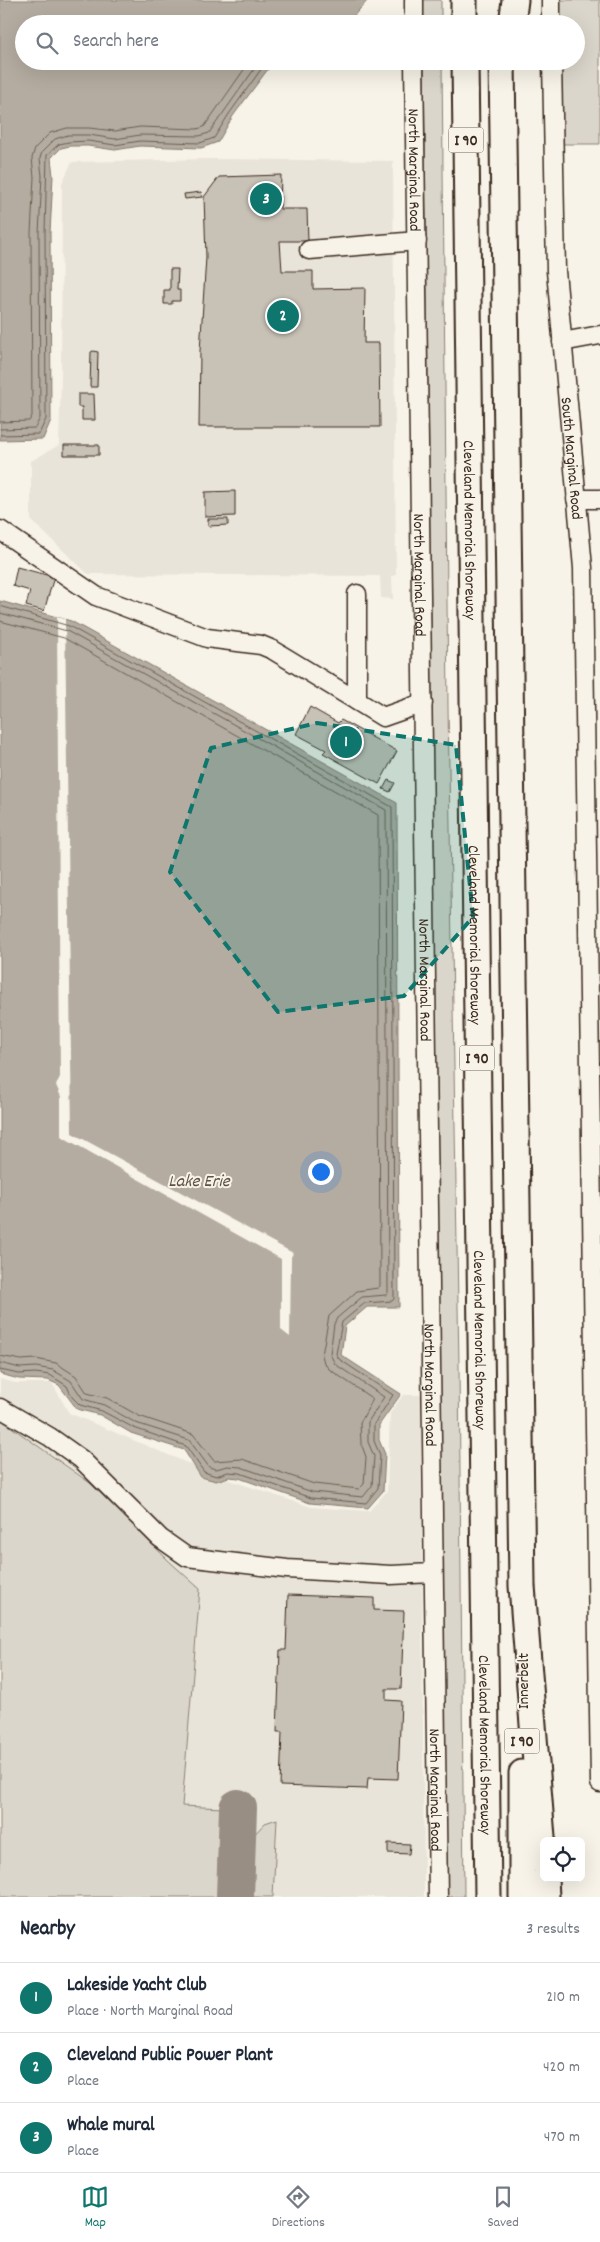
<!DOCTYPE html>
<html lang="en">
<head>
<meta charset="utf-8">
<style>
	:root { --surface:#fff; --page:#f6f6f7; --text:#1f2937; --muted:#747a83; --line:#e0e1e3; --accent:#0f766e }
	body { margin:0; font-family:Dekko,sans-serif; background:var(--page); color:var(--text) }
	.controls { position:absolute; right:15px; bottom:15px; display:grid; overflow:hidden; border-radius:8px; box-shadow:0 5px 20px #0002 }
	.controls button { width:45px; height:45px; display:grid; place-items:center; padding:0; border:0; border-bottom:1px solid var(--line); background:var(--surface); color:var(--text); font:25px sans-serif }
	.you { position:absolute; left:320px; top:1171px; width:18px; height:18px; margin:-12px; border:4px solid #fff; border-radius:50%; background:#1a73e8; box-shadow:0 0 0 8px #1a73e833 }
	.badge { display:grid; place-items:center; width:32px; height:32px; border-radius:50%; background:var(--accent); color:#fff; font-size:16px; font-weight:700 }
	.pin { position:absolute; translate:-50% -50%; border:2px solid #fff; box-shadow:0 1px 5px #0006 }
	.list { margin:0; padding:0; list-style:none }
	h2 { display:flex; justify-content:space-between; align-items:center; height:65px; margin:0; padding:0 20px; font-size:21px }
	h2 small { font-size:16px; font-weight:400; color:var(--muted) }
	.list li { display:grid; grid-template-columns:32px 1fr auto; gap:15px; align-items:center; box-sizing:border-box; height:70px; padding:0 20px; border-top:1px solid var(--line) }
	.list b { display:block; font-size:19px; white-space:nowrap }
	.list p { margin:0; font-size:16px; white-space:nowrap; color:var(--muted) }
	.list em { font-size:16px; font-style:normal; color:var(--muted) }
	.icon { flex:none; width:28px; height:28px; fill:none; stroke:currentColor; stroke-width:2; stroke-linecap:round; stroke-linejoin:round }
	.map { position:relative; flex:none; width:600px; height:1897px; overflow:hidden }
	.search { position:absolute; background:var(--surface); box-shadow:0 5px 20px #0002; left:15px; right:15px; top:15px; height:55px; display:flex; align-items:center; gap:12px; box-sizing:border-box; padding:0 18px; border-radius:28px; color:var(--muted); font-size:19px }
	.sheet { height:275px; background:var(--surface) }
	nav { display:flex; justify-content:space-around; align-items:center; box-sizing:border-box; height:70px; border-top:1px solid var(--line); background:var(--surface); font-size:14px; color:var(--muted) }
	nav a { display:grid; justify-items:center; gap:2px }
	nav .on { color:var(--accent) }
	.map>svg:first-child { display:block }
	.built { fill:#e9e4d9 }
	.green { fill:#dbd6cb; stroke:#8b8074 }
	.water { fill:#b4aca0; stroke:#84786c }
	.pier { fill:#f7f3e8 }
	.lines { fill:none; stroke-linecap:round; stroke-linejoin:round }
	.shore { stroke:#6b5e52; stroke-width:1 }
	.taxiway { stroke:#998e83; stroke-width:38 }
	.building { fill:#c8c1b6; stroke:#3b2a1e }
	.minor-casing { stroke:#3b2a1e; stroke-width:21 }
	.highway-casing { stroke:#3b2a1e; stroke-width:29 }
	.minor { stroke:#f7f3e8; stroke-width:18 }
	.highway { stroke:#f7f3e8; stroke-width:25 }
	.marked { fill:#0f766e; fill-opacity:0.2; stroke:#0f766e; stroke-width:4; stroke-dasharray:10 6; stroke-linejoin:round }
	.labels { text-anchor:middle; stroke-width:4; stroke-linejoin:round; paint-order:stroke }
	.shield { fill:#f7f3e8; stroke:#73665b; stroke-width:1 }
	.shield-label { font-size:15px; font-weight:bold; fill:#3b2a1e }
	.street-label { font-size:16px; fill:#3b2a1e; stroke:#f7f3e8 }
	.water-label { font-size:18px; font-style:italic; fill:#5f5145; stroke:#f7f3e8 }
</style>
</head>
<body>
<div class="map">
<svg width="600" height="1897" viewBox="0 0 600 1897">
	<rect width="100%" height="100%" fill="#f7f3e8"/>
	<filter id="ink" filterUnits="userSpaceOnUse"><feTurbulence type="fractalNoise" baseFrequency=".02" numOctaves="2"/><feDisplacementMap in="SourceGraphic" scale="10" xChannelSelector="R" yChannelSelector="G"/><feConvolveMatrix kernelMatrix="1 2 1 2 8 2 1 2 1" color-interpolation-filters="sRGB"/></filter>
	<g filter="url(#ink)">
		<path class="built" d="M209 159 393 161 396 575 392 576 393 599 381 598 380 576 88 574 31 520V461L59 445 61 374 62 183 72 162Z
			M0 1379 16 1383H52L69 1413 223 1478 311 1507 369 1511 387 1491 390 1413 403 1395H421L424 1897H0Z"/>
		<path class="green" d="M423 0H441V24H423Z
			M551 0H600V144H553L552 61H576V24H551Z
			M424 61H442L448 707 459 1366 464 1897H447Z
			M0 1419 90 1483 169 1561 200 1589 182 1806 223 1808 219 1897H0Z
			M277 1819 273 1897H246L248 1841 265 1823Z"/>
		<path class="water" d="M0 0H368L349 21 341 24H24V61H274L233 116 218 142 201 148 140 146 115 150 88 146H70L61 148 51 158 53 176 50 233 51 420 43 439 0 440Z
			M0 601 71 621 397 803 399 1307H367L345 1326 341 1355 401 1394 379 1425V1440L385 1454 383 1491 368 1508 310 1503 239 1478 229 1477 216 1481 201 1477 184 1450 131 1433 100 1415 77 1409 59 1385 48 1380 19 1379 0 1374Z"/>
		<path class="pier" d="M57 617 65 619 72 1133 293 1253 291 1257 290 1337 281 1330V1259L61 1136V1097L56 1085 60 1077Z"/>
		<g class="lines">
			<path class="shore" d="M0 422 29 421 32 416 31 233 34 177 32 158 35 148 50 133 67 128H89L115 131 140 127 197 129 204 127 250 61
				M0 429 35 428 40 418 39 233 42 176 40 158 42 152 55 139 68 135H89L115 139 140 135 199 136 209 133 260 61
				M0 435 39 434 46 419 45 233 47 155 59 144 69 142 88 141 115 145 140 141 200 143 214 138 229 114 267 61
				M0 606 69 626 392 807 394 1299 392 1301 365 1303 342 1322 336 1354 339 1359 393 1395 374 1424V1441L380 1455 378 1488 366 1503 311 1498 240 1473 228 1472 216 1476 204 1472 186 1446 134 1428 102 1411 80 1405 72 1397 67 1386 50 1375 35 1373 19 1374 0 1370
				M0 613 67 631 386 810 388 1293 386 1295 362 1297 337 1318 334 1324 330 1354 335 1364 384 1397 368 1422V1442L374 1456 372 1486 363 1497 312 1492 241 1467 228 1466 216 1469 209 1467 189 1440 136 1423 104 1405 83 1399 71 1381 53 1370 36 1367 20 1368 0 1363
				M0 621 64 638 378 815 380 1286 378 1288 357 1291 329 1316 322 1355 324 1363 329 1369 373 1399 360 1423 361 1443 366 1457 364 1484 359 1489 314 1484 242 1459 214 1461 193 1434 139 1416 107 1398 87 1393 76 1376 56 1363 36 1359 21 1360 0 1356"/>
			<path class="taxiway" d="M235 1897 238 1808"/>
		</g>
		<path class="building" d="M281 175 280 209H307L308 241H280L282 271H313V289L365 288 364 343H379L380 427H199L200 351 206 257 204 197 219 177Z
			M201 192 202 197 185 199 184 194Z
			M170 269H178L177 290H180V301H172V304H164V290H170Z
			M93 351 98 352 97 387H90L91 352Z
			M78 394H94L95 420H82V407H78Z
			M64 445H99V455H64Z
			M235 491V516L205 517V492Z
			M208 519H228V525L208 526Z
			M17 567 54 577 44 611 26 606 30 591 13 586Z
			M310 707 338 723 341 720 397 751 379 784 323 753 326 750 296 734Z
			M388 780 395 783 390 792 383 789Z
			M288 1595 374 1598V1610L404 1611 401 1689H386V1700L401 1701 398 1779 368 1778 367 1789 280 1786 282 1732H277L280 1650H286Z
			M388 1843 410 1844 409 1854 388 1853Z"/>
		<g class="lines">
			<g class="minor-casing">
				<g id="minor">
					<path d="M414 0V24"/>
					<path d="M551 0V24"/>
					<path id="s1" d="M414 61 438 1897"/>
					<path id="s2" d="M552 61 556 271 583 568 600 1783"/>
					<path d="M309 250 417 241"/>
					<path d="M562 342 600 335"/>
					<path d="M576 499H600"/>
					<path d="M0 530 96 596 207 638 261 645 273 650 357 701"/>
					<path d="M357 594V701L383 717 423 703"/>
					<path d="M0 1408 50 1437 81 1459 160 1538 187 1557 287 1569 391 1575 433 1573"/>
				</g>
			</g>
			<g class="highway-casing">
				<g id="highway">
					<path d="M464 0V24"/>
					<path d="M512 24 515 0"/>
					<path id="s3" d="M465 61 488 1897"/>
					<path d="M502 61 522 1586 544 1863"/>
					<path d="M545 1878 546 1897"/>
					<path d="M522 1897V1773"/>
				</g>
			</g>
			<use href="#minor" class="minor"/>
			<use href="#highway" class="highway"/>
		</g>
	</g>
	<path class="marked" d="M317 723 456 745 473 917 404 996 278 1012 170 872 211 748Z"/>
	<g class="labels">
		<g class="shield">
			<rect x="448.5" y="127.5" width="35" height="25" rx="4"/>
			<rect x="459.5" y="1045.5" width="35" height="25" rx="4"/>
			<rect x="504.5" y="1728.5" width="35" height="25" rx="4"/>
		</g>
		<g class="shield-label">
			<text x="466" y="145">I 90</text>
			<text x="477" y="1063">I 90</text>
			<text x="522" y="1746">I 90</text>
		</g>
		<g class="street-label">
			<text dy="6" stroke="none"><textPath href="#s1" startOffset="109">North Marginal Road</textPath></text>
			<text dy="6" stroke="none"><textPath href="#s2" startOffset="398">South Marginal Road</textPath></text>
			<text dy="6" stroke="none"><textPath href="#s3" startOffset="469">Cleveland Memorial Shoreway</textPath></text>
			<text dy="6" stroke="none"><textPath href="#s1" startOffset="514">North Marginal Road</textPath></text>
			<text dy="6" stroke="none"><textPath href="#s3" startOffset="874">Cleveland Memorial Shoreway</textPath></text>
			<text dy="6" stroke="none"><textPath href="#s1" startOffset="919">North Marginal Road</textPath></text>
			<text dy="6" stroke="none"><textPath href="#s3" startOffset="1279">Cleveland Memorial Shoreway</textPath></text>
			<text dy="6" stroke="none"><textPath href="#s1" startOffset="1324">North Marginal Road</textPath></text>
			<text transform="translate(522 1681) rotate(-90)" y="6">Innerbelt</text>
			<text dy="6" stroke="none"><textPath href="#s3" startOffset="1684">Cleveland Memorial Shoreway</textPath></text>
			<text dy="6" stroke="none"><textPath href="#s1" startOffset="1729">North Marginal Road</textPath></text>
		</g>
		<g class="water-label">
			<text x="199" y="1186">Lake Erie</text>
		</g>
	</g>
</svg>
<div class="controls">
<button><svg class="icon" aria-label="locate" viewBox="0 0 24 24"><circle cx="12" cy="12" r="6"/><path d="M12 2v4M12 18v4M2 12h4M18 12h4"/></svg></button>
</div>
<div class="you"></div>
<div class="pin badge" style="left:346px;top:742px">1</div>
<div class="pin badge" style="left:283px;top:316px">2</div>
<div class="pin badge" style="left:266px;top:199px">3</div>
<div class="search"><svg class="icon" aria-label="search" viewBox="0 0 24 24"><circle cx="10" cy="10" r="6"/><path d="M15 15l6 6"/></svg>Search here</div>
</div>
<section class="sheet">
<h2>Nearby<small>3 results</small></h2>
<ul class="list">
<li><span class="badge">1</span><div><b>Lakeside Yacht Club</b><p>Place · North Marginal Road</p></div><em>210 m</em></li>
<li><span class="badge">2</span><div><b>Cleveland Public Power Plant</b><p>Place</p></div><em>420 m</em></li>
<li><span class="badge">3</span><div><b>Whale mural</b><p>Place</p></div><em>470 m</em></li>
</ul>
</section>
<nav>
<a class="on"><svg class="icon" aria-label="map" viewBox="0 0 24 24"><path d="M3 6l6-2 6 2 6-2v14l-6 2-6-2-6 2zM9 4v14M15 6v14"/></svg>Map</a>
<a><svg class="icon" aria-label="directions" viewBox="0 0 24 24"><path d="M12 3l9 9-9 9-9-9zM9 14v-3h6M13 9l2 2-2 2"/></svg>Directions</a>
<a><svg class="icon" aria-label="saved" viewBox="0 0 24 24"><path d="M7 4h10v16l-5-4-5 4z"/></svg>Saved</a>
</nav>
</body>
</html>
